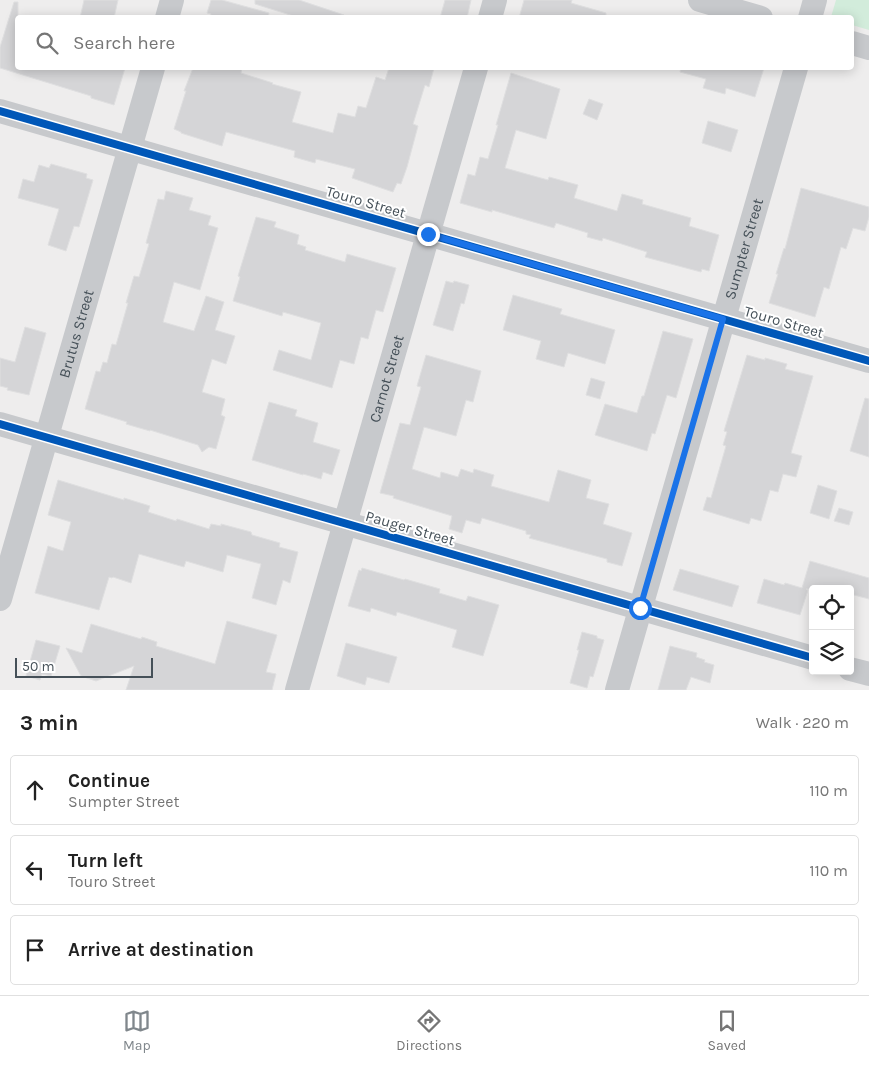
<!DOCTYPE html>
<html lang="en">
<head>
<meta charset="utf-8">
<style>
	:root { --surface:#fff; --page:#f6f6f6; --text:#222; --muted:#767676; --line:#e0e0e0; --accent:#80878c }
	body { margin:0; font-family:Karla,sans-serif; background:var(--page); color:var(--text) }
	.controls { position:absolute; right:15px; bottom:15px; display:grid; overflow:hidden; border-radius:5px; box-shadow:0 2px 12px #0003 }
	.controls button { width:45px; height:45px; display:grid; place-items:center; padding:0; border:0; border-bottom:1px solid var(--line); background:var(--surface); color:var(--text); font:25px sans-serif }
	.scale { position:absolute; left:15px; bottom:12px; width:138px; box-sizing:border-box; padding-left:5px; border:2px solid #455058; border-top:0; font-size:14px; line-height:18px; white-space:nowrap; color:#455058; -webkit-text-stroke:4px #fff; paint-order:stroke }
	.stop { position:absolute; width:15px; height:15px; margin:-11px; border:4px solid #1a73e8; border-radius:50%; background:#fff }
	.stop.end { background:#1a73e8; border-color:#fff; box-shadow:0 1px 5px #0008 }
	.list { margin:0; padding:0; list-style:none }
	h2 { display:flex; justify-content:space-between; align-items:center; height:65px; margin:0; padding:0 20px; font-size:21px }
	h2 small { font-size:16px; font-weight:400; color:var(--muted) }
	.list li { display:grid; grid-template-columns:32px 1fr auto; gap:15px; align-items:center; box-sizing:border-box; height:70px; margin:0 10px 10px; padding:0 10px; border:1px solid var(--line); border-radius:5px }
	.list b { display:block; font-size:19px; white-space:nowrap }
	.list p { margin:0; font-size:16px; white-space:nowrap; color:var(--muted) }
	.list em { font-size:16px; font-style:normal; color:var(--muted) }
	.icon { flex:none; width:28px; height:28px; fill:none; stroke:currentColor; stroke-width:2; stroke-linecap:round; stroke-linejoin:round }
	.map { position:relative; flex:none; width:869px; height:690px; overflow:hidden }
	.search { position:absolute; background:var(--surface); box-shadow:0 2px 12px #0003; left:15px; right:15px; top:15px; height:55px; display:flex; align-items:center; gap:12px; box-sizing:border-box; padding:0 18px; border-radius:5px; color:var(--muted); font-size:19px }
	.sheet { height:305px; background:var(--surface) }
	nav { display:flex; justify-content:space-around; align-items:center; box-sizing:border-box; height:70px; border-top:1px solid var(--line); background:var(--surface); font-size:14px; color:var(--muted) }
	nav a { display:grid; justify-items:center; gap:2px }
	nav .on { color:var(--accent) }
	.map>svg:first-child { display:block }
	.green { fill:#d2ecdb }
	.building { fill:#d5d5d7; stroke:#dfdfe0 }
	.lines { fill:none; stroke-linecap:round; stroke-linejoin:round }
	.minor { stroke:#c7c9cc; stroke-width:24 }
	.cycleway-casing { stroke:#fff; stroke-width:11 }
	.cycleway { stroke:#0057b8; stroke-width:8 }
	.route { stroke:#1a73e8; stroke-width:6 }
	.labels { text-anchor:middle; stroke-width:4; stroke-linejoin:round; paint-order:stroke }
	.street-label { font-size:15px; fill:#455058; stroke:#fff }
</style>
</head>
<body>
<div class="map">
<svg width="869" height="690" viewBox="0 0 869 690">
	<rect width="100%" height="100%" fill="#eeeded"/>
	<path class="green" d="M836 0H869V30L852 25V18L831 17Z"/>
	<path class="building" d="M84 0H118L114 18H80Z
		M211 0H222L269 13 268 18H210L211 14 207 13Z
		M255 0H299L344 15 343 18H300L255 4Z
		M445 0H471L467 18H440Z
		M524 0H572L571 3 606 13V18H519Z
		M14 2H18V68H125L114 105 91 98V96L0 68V47Z
		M193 68H242L241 73 273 83 272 84 301 92 292 122 333 133 338 113 355 117 358 106 366 108 376 77 385 80 389 68H434L429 87 425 85 413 124 418 126 407 167 401 184 397 183 393 192 352 178 355 169 316 159 315 163 294 157 295 151 226 132 222 146 181 133V132L174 129 186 91H184Z
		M681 68H764L755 97 726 88 725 94 703 88 706 79 680 72Z
		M511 73 560 89 546 139 516 130 505 168 548 180 549 177 578 185 574 198 617 211 622 194 643 200 642 204 691 218 689 226 719 235 709 271 702 269 701 272 645 257 647 252 603 238 602 241 587 237 588 233 556 223 554 228 492 210V212L460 203 468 174 475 176 480 157 488 159 498 125H496Z
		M589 99 603 104 597 120 583 114Z
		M708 121 738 130 731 152 702 143Z
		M51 164 87 174 86 178 93 180 79 227 74 226 66 251 48 245 59 209 18 198 23 179 34 182 39 165 49 168Z
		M801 188 869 207V217L865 231 853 228 846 249 841 247 829 289 824 287 815 317 769 303 778 274H776L784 248 785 249Z
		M166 191 193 198 189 210 211 216 208 225 218 228 200 290 174 282 163 322 194 331 206 296 224 302 215 330 235 336 226 364 212 359 202 392 225 399 221 415 225 417 216 449 209 447 202 452 198 445 150 430V431L126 424 127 422 85 409 96 371 100 372 103 362 107 363 112 344 116 345 128 303H126L134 276 139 277 149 244 146 243 158 199 164 200Z
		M256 217 276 222 274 227 299 235 297 244 306 247 305 250 345 262 347 254 396 268 383 312 376 310 368 339 361 337 354 364 340 360 332 388 273 370 279 350 311 360 321 323 283 312 282 316 233 301 240 277 238 276Z
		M446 281 453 283 454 281 469 285 464 304 461 303 453 331 433 325Z
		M513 295 562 309 560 314 615 330 605 364 568 353 564 367 536 359 541 341 503 330Z
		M25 327 46 333 29 395 7 390 8 388 0 386V358L15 362Z
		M663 331 693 339 676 398 667 395 655 434 652 433 647 451 595 435 605 404 637 413 642 396H644Z
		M426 355 481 371 473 402 466 400 456 436 424 427 412 469 440 478 441 472 458 477 461 469 473 473 474 469 494 475 491 486 549 502 558 470 591 480 586 498 609 504 603 524 632 533 622 566 607 562V559L529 538 531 535 526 534V531L482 518 480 524 466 520 462 533 449 529 452 516 393 498 394 496 380 493 400 423 410 425 421 387 417 386Z
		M747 355 765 360V358L787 364 785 369 813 376 791 453 802 456 796 477 783 474 778 492 770 490 761 521 751 518 749 524 703 510 707 497 711 498 726 446 723 445 727 432 724 431Z
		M591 378 605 382 600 399 586 395Z
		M865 398 869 399V457L850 451Z
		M269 402 297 410 295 416 318 423 313 442 340 450 332 475 323 472 321 479 303 474V475L252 460Z
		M58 480 124 500V498L150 506 148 512 176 521 177 519 209 529 211 524 221 526V524L251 532 252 535 280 543 279 547 298 552 290 583 283 580 276 605 252 598 261 564 227 555 223 572 186 561 184 567 139 554 131 583 113 577 112 578 109 577 99 610 35 593 48 546 63 551 71 522 48 515Z
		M818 485 837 491 829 519 810 513Z
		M839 508 853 512 849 525 834 521Z
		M810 561 869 578V599L850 594V589H806L808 590 800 615 757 603 764 579 784 585 785 583 802 588Z
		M362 568 404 580 405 579 440 589 439 593 466 601 468 596 499 605 483 656 452 647 457 630 397 612 396 616 371 608 370 612 348 606 359 570 361 571Z
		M680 569 739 586 732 607 673 590Z
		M227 621 277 635 266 672 276 674 272 690H126L134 666 96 681 81 676 66 648 82 653 91 624 141 639 142 637 157 642 156 646 215 664Z
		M582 632 597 636V638L604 640 593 677 590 676 587 688 570 683 579 650H577Z
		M36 640 60 646 51 676 42 674 40 680 26 676Z
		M346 643 397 657 389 683 367 677 365 685 337 676Z
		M670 646 697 653 696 657 705 660 704 662 714 665 710 683 691 677 686 690H658Z"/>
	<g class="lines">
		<g class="minor">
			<path d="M700 0 761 18"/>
			<path d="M167 18 172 0"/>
			<path d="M490 18 495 0"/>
			<path d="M810 18 815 0"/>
			<path d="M852 43 869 48"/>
			<path d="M0 111 869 361"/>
			<path d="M0 424 813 658"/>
			<path id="s1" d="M0 599 153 68"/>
			<path d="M850 669 869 674"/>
			<path id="s2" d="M297 690 476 68"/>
			<path id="s3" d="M617 690 796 68"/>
		</g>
		<g class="cycleway-casing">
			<path id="cycleway" d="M0 111 869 361
				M0 424 813 658"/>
		</g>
		<use href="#cycleway" class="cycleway"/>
	</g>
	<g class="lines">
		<path class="route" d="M428 234 723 319 640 608"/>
	</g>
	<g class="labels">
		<g class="street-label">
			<text transform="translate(366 202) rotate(16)" y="5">Touro Street</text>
			<text dy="5" stroke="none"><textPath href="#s3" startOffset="459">Sumpter Street</textPath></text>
			<text transform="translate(784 322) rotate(16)" y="5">Touro Street</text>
			<text dy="5" stroke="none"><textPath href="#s1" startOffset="276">Brutus Street</textPath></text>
			<text dy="5" stroke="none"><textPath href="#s2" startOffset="324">Carnot Street</textPath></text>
			<text transform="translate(410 528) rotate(16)" y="5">Pauger Street</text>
		</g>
	</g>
</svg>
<div class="controls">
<button><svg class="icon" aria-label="locate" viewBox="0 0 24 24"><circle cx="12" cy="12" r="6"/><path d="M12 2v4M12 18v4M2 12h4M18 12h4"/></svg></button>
<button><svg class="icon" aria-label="layers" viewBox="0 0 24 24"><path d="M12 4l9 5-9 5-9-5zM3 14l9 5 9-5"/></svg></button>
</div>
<div class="scale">50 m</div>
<div class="stop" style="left:640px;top:608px"></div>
<div class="stop end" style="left:428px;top:234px"></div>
<div class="search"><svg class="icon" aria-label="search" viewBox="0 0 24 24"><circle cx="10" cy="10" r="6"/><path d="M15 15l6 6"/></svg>Search here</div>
</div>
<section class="sheet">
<h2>3 min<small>Walk · 220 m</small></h2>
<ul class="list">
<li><svg class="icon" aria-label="ahead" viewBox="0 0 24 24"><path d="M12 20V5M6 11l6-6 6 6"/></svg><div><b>Continue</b><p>Sumpter Street</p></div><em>110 m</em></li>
<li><svg class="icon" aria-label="left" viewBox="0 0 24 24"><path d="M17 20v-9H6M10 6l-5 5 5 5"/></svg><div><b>Turn left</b><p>Touro Street</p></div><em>110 m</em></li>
<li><svg class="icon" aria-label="arrive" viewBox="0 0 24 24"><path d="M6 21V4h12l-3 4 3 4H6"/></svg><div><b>Arrive at destination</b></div></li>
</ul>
</section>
<nav>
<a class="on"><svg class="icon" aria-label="map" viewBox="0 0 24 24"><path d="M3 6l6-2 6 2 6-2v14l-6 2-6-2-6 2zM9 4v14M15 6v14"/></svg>Map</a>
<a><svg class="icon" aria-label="directions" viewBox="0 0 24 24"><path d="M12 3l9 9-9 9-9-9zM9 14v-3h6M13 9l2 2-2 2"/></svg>Directions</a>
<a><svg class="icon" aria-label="saved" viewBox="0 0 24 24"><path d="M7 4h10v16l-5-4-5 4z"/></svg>Saved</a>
</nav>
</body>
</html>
